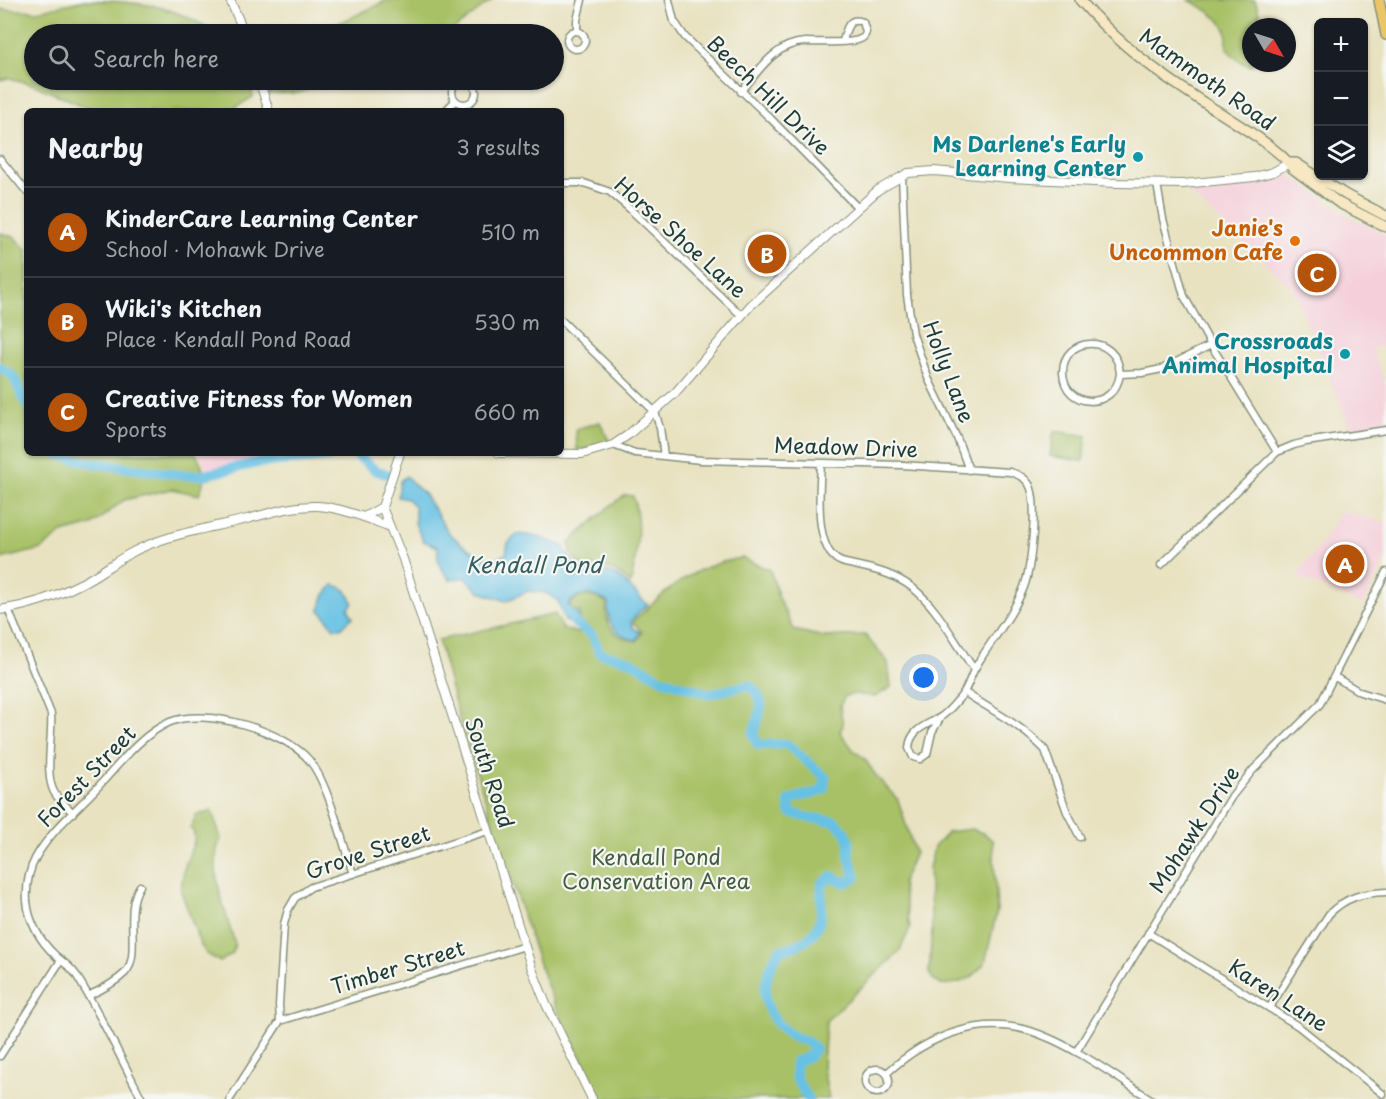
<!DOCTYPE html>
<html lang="en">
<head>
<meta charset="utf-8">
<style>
	:root { --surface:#171b24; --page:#242831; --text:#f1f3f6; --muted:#9ea1a6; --line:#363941; --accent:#b45309 }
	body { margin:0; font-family:"Playpen Sans",sans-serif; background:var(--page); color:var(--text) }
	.controls { position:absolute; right:18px; top:18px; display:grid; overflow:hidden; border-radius:9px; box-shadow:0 2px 4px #0004 }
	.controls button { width:54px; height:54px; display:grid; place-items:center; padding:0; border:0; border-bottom:2px solid var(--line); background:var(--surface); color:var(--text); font:30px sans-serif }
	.compass { position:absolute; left:1242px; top:18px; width:54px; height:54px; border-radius:50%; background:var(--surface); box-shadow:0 2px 4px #0004; rotate:129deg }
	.you { position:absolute; left:924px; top:678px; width:21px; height:21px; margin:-15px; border:4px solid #fff; border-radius:50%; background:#1a73e8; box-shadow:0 0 0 9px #1a73e833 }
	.badge { display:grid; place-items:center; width:39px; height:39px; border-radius:50%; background:var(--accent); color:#fff; font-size:20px; font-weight:700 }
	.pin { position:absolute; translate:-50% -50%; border:3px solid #fff; box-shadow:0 2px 6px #0006 }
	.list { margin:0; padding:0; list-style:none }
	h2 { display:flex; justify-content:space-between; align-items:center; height:78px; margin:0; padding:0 24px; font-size:26px }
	h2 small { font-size:20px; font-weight:400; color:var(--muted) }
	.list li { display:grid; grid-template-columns:39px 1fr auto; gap:18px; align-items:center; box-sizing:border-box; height:90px; padding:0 24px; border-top:2px solid var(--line) }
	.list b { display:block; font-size:22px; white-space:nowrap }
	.list p { margin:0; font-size:20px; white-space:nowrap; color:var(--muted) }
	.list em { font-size:20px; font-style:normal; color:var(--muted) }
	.icon { flex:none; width:33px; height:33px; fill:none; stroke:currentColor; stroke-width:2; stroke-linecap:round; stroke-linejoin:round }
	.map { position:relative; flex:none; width:1386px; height:1099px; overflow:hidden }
	.search { position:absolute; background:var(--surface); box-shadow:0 2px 4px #0004; left:24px; top:24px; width:540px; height:66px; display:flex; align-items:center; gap:15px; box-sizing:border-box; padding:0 21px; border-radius:33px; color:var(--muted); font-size:22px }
	.panel { position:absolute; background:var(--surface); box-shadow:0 2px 4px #0004; left:24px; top:108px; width:540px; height:348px; border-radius:9px }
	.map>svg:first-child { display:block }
	.built { fill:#f5cfda }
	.green { fill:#a8c166; stroke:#647f4d; stroke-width:1.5 }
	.water { fill:#66c1e4; stroke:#427f8c; stroke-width:1.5 }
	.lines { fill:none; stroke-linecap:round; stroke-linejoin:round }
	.river { stroke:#66c1e4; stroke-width:10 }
	.minor-casing { stroke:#84907a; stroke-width:9 }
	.tertiary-casing { stroke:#84907a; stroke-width:10 }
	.secondary-casing { stroke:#84907a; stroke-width:12 }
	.primary-casing { stroke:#84907a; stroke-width:12 }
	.minor { stroke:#fff; stroke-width:6 }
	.tertiary { stroke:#fff; stroke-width:8 }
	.secondary { stroke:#f7e8c3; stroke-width:9 }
	.primary { stroke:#ebc669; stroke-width:9 }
	.culture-dot { fill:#0f9aa8; stroke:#f6f6f2; stroke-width:2 }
	.food-dot { fill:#e8710a; stroke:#f6f6f2; stroke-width:2 }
	.labels { text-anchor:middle; stroke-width:4.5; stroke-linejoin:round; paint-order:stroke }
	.street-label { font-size:21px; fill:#1f3d34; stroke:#f6f6f2 }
	.culture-label { font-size:21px; font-weight:bold; fill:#0d838f; stroke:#f6f6f2; text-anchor:end }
	.food-label { font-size:21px; font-weight:bold; fill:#c56008; stroke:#f6f6f2; text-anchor:end }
	.park-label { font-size:21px; fill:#415e40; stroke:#f6f6f2 }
	.water-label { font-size:22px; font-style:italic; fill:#315e60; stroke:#f6f6f2 }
</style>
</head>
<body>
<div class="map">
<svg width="1386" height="1099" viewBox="0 0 1386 1099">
	<rect width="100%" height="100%" fill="#f6f6f2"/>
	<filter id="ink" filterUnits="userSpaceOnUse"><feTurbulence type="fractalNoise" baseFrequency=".0167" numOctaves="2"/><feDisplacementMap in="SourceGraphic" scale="12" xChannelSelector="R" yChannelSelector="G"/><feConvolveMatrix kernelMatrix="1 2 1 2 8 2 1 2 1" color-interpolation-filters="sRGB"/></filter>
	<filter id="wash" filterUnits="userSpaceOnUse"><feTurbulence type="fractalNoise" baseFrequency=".008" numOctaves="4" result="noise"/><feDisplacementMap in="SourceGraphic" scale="24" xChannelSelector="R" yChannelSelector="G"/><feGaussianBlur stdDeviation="1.35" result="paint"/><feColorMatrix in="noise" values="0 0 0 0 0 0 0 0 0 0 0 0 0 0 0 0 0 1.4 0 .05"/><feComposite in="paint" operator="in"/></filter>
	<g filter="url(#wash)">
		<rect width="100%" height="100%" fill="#e8e2c0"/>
		<path class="built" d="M1287 173 1347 216 1386 235V344L1372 349 1386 386V416L1382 426 1351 431 1294 289 1185 189 1249 185Z
			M197 453H267L258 459 206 470 204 462Z
			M1341 511 1386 523V556L1376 581 1363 605 1296 576 1322 543Z"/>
		<path class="green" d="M85 0C141 3 168 2 218 34H34V80H249L253 97 230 111H96L29 83 9 78 0 80V9L37 11Z
			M388 0H492L448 34H295L344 21Z
			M1189 0H1255L1264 27H1251V63H1254L1251 66C1243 65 1228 54 1227 45 1226 37 1229 33 1224 26 1215 14 1201 7 1189 0Z
			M263 80H334L298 93 267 94Z
			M0 233 14 237 27 250V453H195C205 466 206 480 199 495L172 489 124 500 92 525 62 533 42 549 0 559Z
			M600 422 609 441 600 446 577 450 576 429Z
			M1054 431 1087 436 1083 461 1050 456Z
			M625 495 633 496C642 526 636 555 631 584 615 567 604 567 581 565L572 556 569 543 610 506Z
			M742 558 770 570 780 601 794 630 824 637 865 635 888 662 891 687 875 697 855 694 845 696 840 706 843 725 840 732 854 751 864 758 877 777 898 800 915 853 902 883 910 928 899 952 826 1021 823 1068 829 1099H602L555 1006 538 961 460 722 438 640 555 614 563 629 578 633 580 612 572 610 570 604C581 592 594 595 607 603 603 626 615 639 637 641L642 632 633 622C638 615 644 612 650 606 676 581 706 562 742 558Z
			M212 811 221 839C206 865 227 916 235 944L233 953 220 962 207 954 200 944 181 891 184 869 194 842V833L191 828 196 815Z
			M972 829 985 834 993 841 997 911 985 963 972 977 958 983 941 985 933 979 929 973 932 931 929 868 934 847 948 832Z"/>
		<path class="water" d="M406 476 425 495 448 532 463 545 477 554 494 559 506 554 508 543 518 534 535 536 563 546C578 580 591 563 617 576 626 581 639 598 648 605L639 612 631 621 633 628 640 632 636 640C617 637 605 623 609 603 593 593 582 589 568 604L571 612 579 614 576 624 565 621 558 601 546 593 528 591 506 601 480 592 464 577 450 580C440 567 436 563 438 547L423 541 415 523V507L407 499 398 497 400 481Z
			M333 585C345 587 348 592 353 603L348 609 353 617 341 628H334L320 610 324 596Z"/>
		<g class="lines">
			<path class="river" d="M0 367 13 376 27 405
				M56 453 59 455 92 463 182 475H204L257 463 326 457 338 453
				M354 453 375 470 386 474
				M567 612 576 624 592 635 600 653 631 661 662 679 709 694 748 685C770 700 759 713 753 734L758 745 787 744 825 777 824 789C811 797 803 793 789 801L790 812 805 817 834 821 845 831 849 840V856L856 877 845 883 832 876 822 884C821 893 822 914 820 921 813 940 797 947 780 950 761 979 757 1009 788 1033 799 1041 804 1036 815 1049L810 1056 795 1062 796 1078 808 1099"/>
		</g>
	</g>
	<g filter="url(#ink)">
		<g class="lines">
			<g class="minor-casing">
				<path id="minor" d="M669 0 674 21 685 37 771 119 858 208
					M567 40a9 9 0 1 1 18 0a9 9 0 1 1-18 0Z
					M577 31V20L582 0
					M452 92a12 12 0 1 1 24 0a12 12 0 1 1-24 0Z
					M741 92C758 71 776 43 805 42 816 42 852 44 860 39 864 38 865 36 866 32L863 22C848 16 846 30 843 41
					M445 111 455 101
					M0 159 27 192
					M902 176 907 295 913 334 928 378 957 438 969 470
					M561 183H584L610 192 630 209 741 315
					M1157 184 1163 219 1184 296 1211 345 1277 452
					M561 320 655 412 660 428 664 456
					M1120 374C1115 411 1064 409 1063 373 1062 335 1118 333 1120 374L1142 373 1162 369 1211 345
					M613 445 635 453 701 460 902 465 1010 472C1017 474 1025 477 1029 484 1039 501 1031 568 1024 587 1012 618 989 642 974 670 970 678 968 687 962 695 956 702 948 713 939 718 926 725 910 730 909 748L913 757 920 759 927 754 932 732 941 717
					M821 463C820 488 812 556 845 563 871 569 890 571 913 588 939 609 955 643 974 669
					M1161 565 1277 452 1294 445 1306 442 1386 430
					M8 609 51 714C53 736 44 773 54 792 58 800 67 806 73 813
					M1335 677 1360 692 1386 700
					M964 692C991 710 1023 726 1045 750L1067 812 1080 837
					M1148 933 1298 1026 1383 1094
					M88 996C101 990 115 983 125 973 142 955 123 911 140 886
					M1270 1007 1329 914C1346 897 1362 893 1386 892
					M280 1021 525 946
					M1076 1052 1232 796 1253 770 1320 704 1386 572
					M0 1056 61 960
					M865 1081a12 12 0 1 1 24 0a12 12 0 1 1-24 0Z
					M887 1073C928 1035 984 1013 1039 1034 1079 1049 1115 1077 1151 1099
					M142 1099C121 1059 102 1017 78 978 73 968 64 963 56 956 40 941 29 923 27 901 26 886 29 870 36 857 51 831 76 810 96 789 118 766 140 735 170 722 205 707 285 731 309 760 328 782 343 844 353 874
					M230 1099 280 1021 279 1005 284 924 288 910 295 898 311 887 488 831"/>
			</g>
			<g class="tertiary-casing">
				<path id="tertiary" d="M230 0 245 34
					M259 80 269 111
					M400 453 382 507 403 559 532 969 546 1004 592 1099
					M499 453 582 454 613 445 628 435 675 393 750 306 878 190 908 173 934 171 1009 178 1116 183 1183 184 1254 177 1273 172 1289 163
					M364 517 382 507
					M0 610C29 606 57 596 82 583 98 575 113 563 129 554 165 534 207 529 247 519 270 513 294 505 318 506 342 508 366 518 388 526"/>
			</g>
			<g class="secondary-casing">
				<path id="secondary" d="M1080 0C1110 35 1147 65 1185 90 1208 107 1281 147 1292 168L1339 203 1386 227
					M1289 163H1296L1346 195 1386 216"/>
			</g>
			<g class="primary-casing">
				<path id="primary" d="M1379 0 1386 35"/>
			</g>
			<use href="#minor" class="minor"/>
			<use href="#tertiary" class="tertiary"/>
			<use href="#secondary" class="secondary"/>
			<use href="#primary" class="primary"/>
		</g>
	</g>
	<g class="culture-dot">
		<circle cx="1138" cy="157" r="6"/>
		<circle cx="1345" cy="354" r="6"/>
	</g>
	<circle class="food-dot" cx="1295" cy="241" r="6"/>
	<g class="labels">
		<g class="street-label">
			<text transform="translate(1207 80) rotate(35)" y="7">Mammoth Road</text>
			<text transform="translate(768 96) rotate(44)" y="7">Beech Hill Drive</text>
			<text transform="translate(680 238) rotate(42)" y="7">Horse Shoe Lane</text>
			<text transform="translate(948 372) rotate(69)" y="7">Holly Lane</text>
			<text transform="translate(846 448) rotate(2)" y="7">Meadow Drive</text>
			<text transform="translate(489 773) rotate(72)" y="7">South Road</text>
			<text transform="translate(87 777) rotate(-46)" y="7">Forest Street</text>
			<text transform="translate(1195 830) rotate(-57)" y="7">Mohawk Drive</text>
			<text transform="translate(368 853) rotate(-18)" y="7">Grove Street</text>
			<text transform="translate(398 968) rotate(-17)" y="7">Timber Street</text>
			<text transform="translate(1278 996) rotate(33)" y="7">Karen Lane</text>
		</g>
		<g class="culture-label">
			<text x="1126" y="152">Ms Darlene's Early<tspan x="1126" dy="24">Learning Center</tspan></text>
			<text x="1333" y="349">Crossroads<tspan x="1333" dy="24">Animal Hospital</tspan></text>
		</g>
		<g class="food-label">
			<text x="1283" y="236">Janie's<tspan x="1283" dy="24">Uncommon Cafe</tspan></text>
		</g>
		<g class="park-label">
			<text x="656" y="865">Kendall Pond<tspan x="656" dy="24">Conservation Area</tspan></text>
		</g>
		<g class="water-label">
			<text x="534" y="573">Kendall Pond</text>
		</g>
	</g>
</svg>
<div class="controls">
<button>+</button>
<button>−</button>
<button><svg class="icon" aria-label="layers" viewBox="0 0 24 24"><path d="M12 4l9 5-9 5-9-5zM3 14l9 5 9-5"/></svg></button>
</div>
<svg class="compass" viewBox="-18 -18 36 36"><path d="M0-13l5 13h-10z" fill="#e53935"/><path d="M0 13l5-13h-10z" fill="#9ea1a6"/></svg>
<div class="you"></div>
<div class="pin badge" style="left:1345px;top:564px">A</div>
<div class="pin badge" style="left:767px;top:254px">B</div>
<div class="pin badge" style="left:1317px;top:273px">C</div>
<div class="search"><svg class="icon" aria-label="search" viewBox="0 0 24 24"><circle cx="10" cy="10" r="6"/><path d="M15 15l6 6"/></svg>Search here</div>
<section class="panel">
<h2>Nearby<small>3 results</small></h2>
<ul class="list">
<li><span class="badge">A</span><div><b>KinderCare Learning Center</b><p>School · Mohawk Drive</p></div><em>510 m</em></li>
<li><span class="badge">B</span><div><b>Wiki's Kitchen</b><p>Place · Kendall Pond Road</p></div><em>530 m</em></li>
<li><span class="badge">C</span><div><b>Creative Fitness for Women</b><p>Sports</p></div><em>660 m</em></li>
</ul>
</section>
</div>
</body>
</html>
